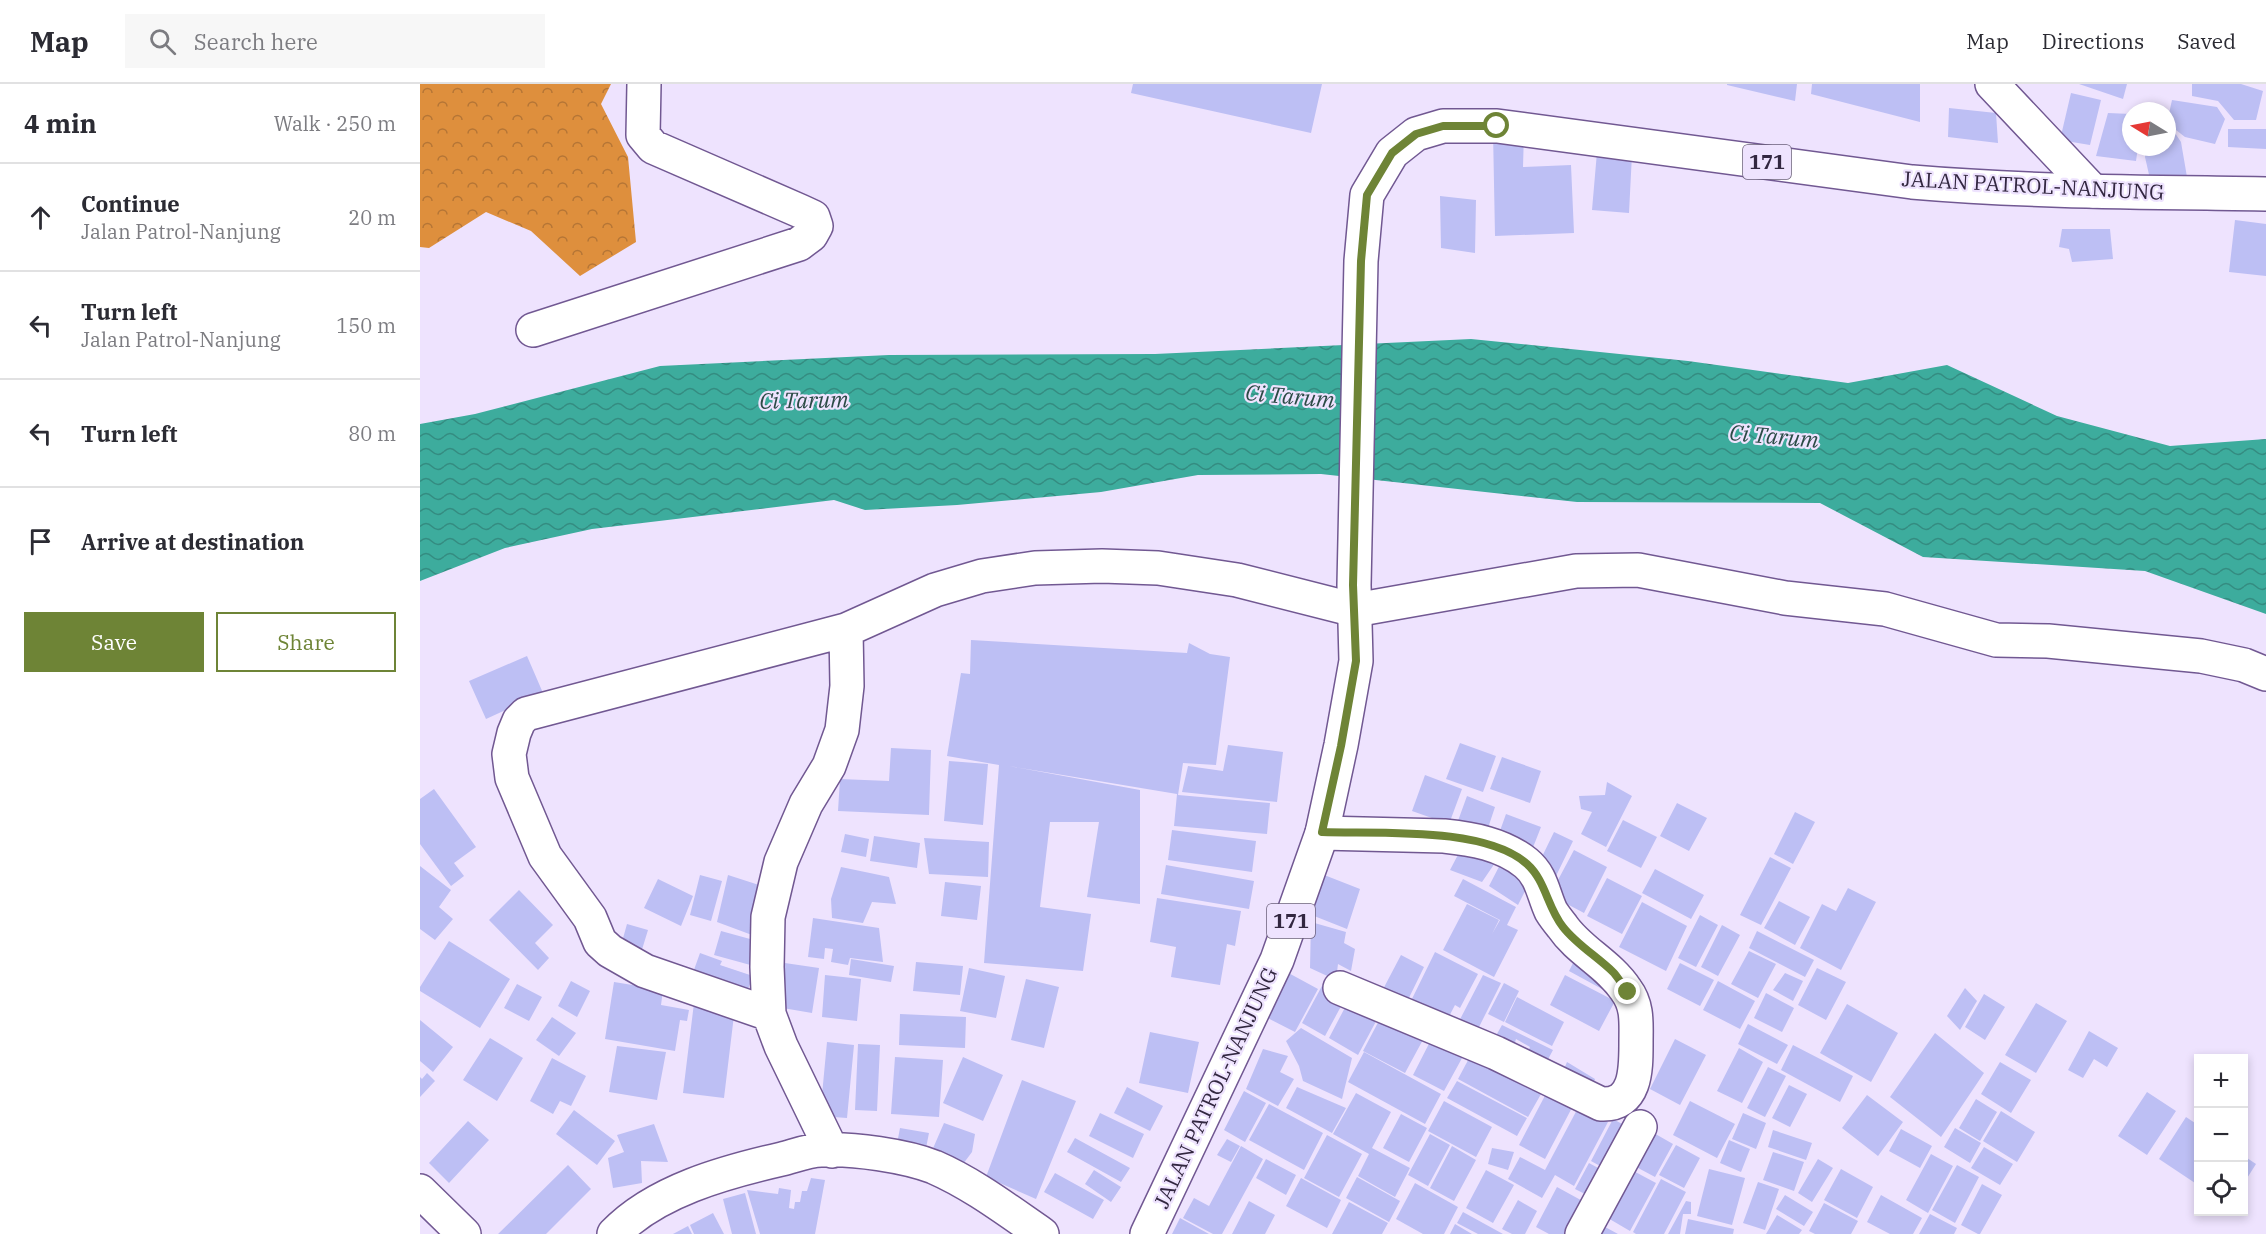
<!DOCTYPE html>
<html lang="en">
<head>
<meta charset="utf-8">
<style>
	:root { --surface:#fff; --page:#f7f7f7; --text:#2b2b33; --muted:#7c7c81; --line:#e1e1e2; --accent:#6e8436 }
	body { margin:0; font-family:"IBM Plex Serif",serif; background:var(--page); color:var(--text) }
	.controls { position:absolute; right:18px; bottom:18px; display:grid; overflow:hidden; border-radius:0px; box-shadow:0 3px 9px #0003 }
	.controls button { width:54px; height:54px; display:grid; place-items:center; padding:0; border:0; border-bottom:2px solid var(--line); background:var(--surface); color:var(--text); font:30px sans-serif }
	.compass { position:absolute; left:1702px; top:18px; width:54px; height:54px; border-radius:50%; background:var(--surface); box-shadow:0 3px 9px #0003; rotate:280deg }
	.stop { position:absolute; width:18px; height:18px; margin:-14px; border:4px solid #6e8436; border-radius:50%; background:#fff }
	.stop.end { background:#6e8436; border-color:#fff; box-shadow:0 2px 6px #0008 }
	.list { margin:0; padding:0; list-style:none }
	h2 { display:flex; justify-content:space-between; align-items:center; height:78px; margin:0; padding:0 24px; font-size:26px }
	h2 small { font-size:20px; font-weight:400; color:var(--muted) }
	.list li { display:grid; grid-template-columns:39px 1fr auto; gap:18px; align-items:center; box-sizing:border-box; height:108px; padding:0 24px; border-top:2px solid var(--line) }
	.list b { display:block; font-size:22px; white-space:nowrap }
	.list p { margin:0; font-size:20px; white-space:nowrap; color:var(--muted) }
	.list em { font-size:20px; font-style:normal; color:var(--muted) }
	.actions { display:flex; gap:12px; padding:18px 24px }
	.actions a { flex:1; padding:14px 0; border:2px solid var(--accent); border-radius:0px; text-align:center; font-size:21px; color:var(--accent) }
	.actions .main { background:var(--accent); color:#fff }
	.icon { flex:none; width:33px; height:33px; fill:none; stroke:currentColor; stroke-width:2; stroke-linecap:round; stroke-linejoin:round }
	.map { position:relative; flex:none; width:1846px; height:1150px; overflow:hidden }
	header { display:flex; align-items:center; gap:36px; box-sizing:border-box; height:84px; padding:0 30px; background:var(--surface); border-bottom:2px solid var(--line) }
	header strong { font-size:28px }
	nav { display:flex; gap:33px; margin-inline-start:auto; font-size:21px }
	.search { width:420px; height:54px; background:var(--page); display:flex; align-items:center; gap:15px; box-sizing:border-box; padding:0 21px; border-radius:0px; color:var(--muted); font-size:22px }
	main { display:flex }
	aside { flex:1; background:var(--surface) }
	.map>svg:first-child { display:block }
	.forest { fill:url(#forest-crowns) }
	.water { fill:url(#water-waves) }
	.building { fill:#bdbff4 }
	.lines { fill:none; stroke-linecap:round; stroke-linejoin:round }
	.minor-casing { stroke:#715892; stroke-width:36 }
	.major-casing { stroke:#715892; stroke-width:36 }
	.minor { stroke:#fff; stroke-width:33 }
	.major { stroke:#fff; stroke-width:33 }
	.route { stroke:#6e8436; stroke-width:8 }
	.labels { text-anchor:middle; stroke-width:4.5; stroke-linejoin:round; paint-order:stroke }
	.shield { fill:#eee3fe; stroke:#6a5f79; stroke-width:1.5 }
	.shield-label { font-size:20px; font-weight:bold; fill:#322740 }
	.street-label { font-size:21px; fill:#322740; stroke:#eee3fe }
	.water-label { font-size:22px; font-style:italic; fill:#2b4b46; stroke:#eee3fe }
</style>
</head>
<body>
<header>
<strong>Map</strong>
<div class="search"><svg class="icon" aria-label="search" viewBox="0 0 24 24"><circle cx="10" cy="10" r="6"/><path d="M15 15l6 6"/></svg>Search here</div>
<nav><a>Map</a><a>Directions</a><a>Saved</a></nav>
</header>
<main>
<aside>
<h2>4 min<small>Walk · 250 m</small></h2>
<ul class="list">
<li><svg class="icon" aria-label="ahead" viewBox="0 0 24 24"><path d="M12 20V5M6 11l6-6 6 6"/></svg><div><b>Continue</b><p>Jalan Patrol-Nanjung</p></div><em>20 m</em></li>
<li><svg class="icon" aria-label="left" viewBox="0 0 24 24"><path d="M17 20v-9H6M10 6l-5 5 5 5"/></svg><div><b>Turn left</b><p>Jalan Patrol-Nanjung</p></div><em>150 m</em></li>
<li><svg class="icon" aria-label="left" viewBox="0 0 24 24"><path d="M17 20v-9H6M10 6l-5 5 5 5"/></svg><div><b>Turn left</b></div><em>80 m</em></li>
<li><svg class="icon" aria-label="arrive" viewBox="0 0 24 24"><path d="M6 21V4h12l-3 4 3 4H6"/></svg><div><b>Arrive at destination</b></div></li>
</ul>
<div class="actions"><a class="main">Save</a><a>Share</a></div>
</aside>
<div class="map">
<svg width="1846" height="1150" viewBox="0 0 1846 1150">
	<defs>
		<pattern id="forest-crowns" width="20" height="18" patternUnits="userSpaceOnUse" patternTransform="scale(1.5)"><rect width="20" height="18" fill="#de8f3d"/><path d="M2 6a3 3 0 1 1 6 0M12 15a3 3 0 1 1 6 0" fill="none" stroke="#b57535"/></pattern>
		<pattern id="water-waves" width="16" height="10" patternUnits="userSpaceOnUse" patternTransform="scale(1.5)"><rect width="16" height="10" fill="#3dac9d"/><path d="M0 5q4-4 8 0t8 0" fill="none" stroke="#348c81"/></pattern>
	</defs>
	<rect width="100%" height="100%" fill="#eee3fe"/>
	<path class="forest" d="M0 0H191L181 20 208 73 216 158 160 192 111 147 66 128 9 164 0 163Z"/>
	<path class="water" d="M1051 255 1268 277 1428 299 1527 281 1637 332 1750 362 1846 355V530L1725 487 1503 473 1400 419 1157 418 901 390 778 391 681 408 537 421 445 426 414 416 172 445 85 464 0 497V340L55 330 240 282 469 271 735 270Z"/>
	<path class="building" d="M713 0H902L891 49 711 9Z
		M1307 0H1377L1375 17 1307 1Z
		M1392 0H1500V38L1391 10Z
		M1659 0H1707L1703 15Z
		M1772 0H1821L1843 7 1836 36H1814L1798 17 1772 12Z
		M1651 9 1681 16 1670 61 1640 56Z
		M1752 16 1797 23 1805 35 1795 60 1765 53 1747 39Z
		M1529 24 1576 29 1578 59 1528 53Z
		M1688 29 1711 30V63H1718L1716 77 1676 72Z
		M1747 45 1753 46 1761 58 1767 93 1730 95 1725 73 1726 63H1747Z
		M1808 45H1846V65L1808 63Z
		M1073 47 1104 48 1103 83 1151 81 1154 149 1075 152Z
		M1177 68 1212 70 1209 129 1172 126Z
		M1020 112 1056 116 1055 169 1021 164Z
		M1815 136 1846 140V192L1809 188Z
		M1642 145H1690L1693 175 1652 178 1649 165 1639 163Z
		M551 556 767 569 769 559 790 570 810 573 796 681 763 679 758 711 850 719 847 750 754 742 757 710 589 682 720 706V820L667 813 679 738H630L620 823 671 830 663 887 564 879 579 681 527 672 541 589 550 590Z
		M107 572 123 609 66 635 49 597Z
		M1040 659 1076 672 1063 708 1026 695Z
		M808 661 863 668 857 718 762 708 768 682 803 687Z
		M471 664 511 666 509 731 418 727 420 695 469 697Z
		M1082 673 1121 687 1110 719 1070 705Z
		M529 677 568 680 563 741 524 737Z
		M1005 691 1042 705 1029 740 992 727Z
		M1187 698 1212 712 1186 763 1161 750 1172 728 1161 725 1159 712 1185 711Z
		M14 705 56 763 34 779 44 792 31 802 0 760V715Z
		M1047 712 1075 723 1064 756 1035 745Z
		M1257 719 1287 734 1269 767 1240 752Z
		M1375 728 1395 738 1373 780 1354 770Z
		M1086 730 1121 743 1110 771 1076 758Z
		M1203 736 1237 753 1221 784 1187 767Z
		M752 746 836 757 832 788 748 776Z
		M1134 748 1153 757 1136 792 1117 783Z
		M425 750 449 755 446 773 421 768Z
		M454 752 500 759 497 784 450 777Z
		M504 754 569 758 568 793 509 790Z
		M1041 765 1077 776 1062 798 1030 786Z
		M1154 766 1187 783 1164 829 1130 811Z
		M1084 773 1112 793 1098 821 1069 802Z
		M1350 773 1371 784 1341 841 1320 831Z
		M746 781 834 797 829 825 741 810Z
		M0 782 31 806 19 823 33 835 15 856 0 845Z
		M421 783 469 793 476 820 452 818 443 839 412 834 411 815Z
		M1235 785 1284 811 1271 835 1222 809Z
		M894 787 940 805 927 845 879 826Z
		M280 791 302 797 291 837 270 831Z
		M308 791 339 801 332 851 297 838Z
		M1187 794 1222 812 1202 850 1167 832Z
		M238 795 273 812 261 842 224 824Z
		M1043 795 1096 823 1087 841 1098 846 1074 893 1023 866 1047 820 1079 836 1072 850 1080 836 1034 812Z
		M525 798 561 802 557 836 521 832Z
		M1428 804 1456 818 1421 886 1380 864 1402 820 1416 827Z
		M99 806 133 841 115 859 129 874 118 886 69 836Z
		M737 814 821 827 815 862 807 860 800 901 751 893 756 863 730 858Z
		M1359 817 1390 833 1375 861 1344 844Z
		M1222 818 1267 842 1246 887 1199 863Z
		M1280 831 1298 841 1276 883 1258 874Z
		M393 834 459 844 463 878 430 874 428 881 411 878 413 865 405 864 404 875 388 873Z
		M891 838 926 848 924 859 935 865 931 887 918 880 916 896 890 884Z
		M207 840 228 846 220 872 200 865Z
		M1302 841 1320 851 1298 892 1281 883Z
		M301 847 341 858 334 882 294 871Z
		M1337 847 1394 876 1385 893 1329 864Z
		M29 857 90 895 60 944 0 907V903Z
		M1329 867 1356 880 1338 914 1311 900Z
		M1015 868 1058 890 1040 924 1035 921 1024 942 988 923Z
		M280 869 302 877 300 881 333 892 324 916 270 897Z
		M981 871 1004 883 984 924 960 911Z
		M1156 873 1189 891 1182 905 1149 887Z
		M431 875 474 882 471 898 429 891Z
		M358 878 399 884 392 929 351 922Z
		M496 878 543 882 540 911 493 907Z
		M1260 879 1294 896 1280 922 1247 905Z
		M549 884 585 892 576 934 540 927Z
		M1397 884 1426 898 1406 936 1378 921Z
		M863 886 898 905 875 948 840 930Z
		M1365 889 1383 897 1373 917 1353 906Z
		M405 891 441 895 437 937 402 933Z
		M1063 891 1081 899 1053 955 1035 945Z
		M1145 891 1195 917 1179 947 1130 921Z
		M606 895 639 903 624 964 591 956Z
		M151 897 170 907 157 933 138 922Z
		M1298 897 1335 917 1320 945 1283 926Z
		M194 898 243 906 241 921 269 926 267 937 260 936 255 967 185 955Z
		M1084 899 1099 907 1084 938 1068 930Z
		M97 900 122 913 109 937 84 924Z
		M903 900 926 913 905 952 882 939Z
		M1545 904 1557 917 1540 946 1527 932Z
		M1346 909 1374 924 1362 948 1334 934Z
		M1564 910 1585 923 1565 956 1545 943Z
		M931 912 961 928 938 971 909 954Z
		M1097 913 1144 938 1132 962 1085 938Z
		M274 919 315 923 304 1014 263 1009Z
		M1616 919 1647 937 1616 989 1585 971Z
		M1427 920 1478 949 1451 998 1400 969Z
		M963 929 1005 952 985 989 943 967Z
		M480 930 546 933 545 964 479 961Z
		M132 933 156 949 139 972 116 956Z
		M0 936 33 963 13 988 0 977Z
		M1328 940 1368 961 1357 980 1318 960Z
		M1082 941 1133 966 1125 981 1106 972 1110 963 1096 955 1093 965 1073 957Z
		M881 944 932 974 922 1015 883 997 879 982 866 957Z
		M1669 947 1698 964 1687 983 1674 975 1663 994 1648 986Z
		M730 948 779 958 768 1009 719 999Z
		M1015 948 1047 965 1024 1007 993 991Z
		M1515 949 1564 989 1521 1053 1470 1013Z
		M70 954 103 974 77 1017 43 996Z
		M1255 955 1286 971 1260 1021 1230 1005Z
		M407 958 434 961 427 1034 400 1032Z
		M438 960 460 961 457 1027 435 1026Z
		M1373 961 1433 992 1420 1018 1361 986Z
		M197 962 246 968 237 1016 189 1008Z
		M1319 964 1343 978 1322 1019 1297 1007Z
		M843 965 868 972 860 988 874 995 858 1022 826 1005Z
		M1054 965 1125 1003 1108 1033 1038 995Z
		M944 968 1021 1010 1005 1040 928 998Z
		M475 973 523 976 519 1033 471 1030Z
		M543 973 583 991 563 1037 523 1019Z
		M132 974 166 992 151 1022 140 1017 133 1030 110 1017Z
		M1147 978 1175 995 1170 1009 1140 995Z
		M1580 978 1611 996 1591 1029 1561 1010Z
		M1348 983 1366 992 1345 1033 1327 1024Z
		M7 989 15 997 0 1013V993L2 995Z
		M602 996 656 1017 616 1115 566 1093Z
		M1037 997 1107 1034 1097 1052 1027 1014Z
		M1369 1001 1387 1010 1370 1043 1352 1034Z
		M707 1003 743 1022 730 1047 694 1029Z
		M877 1003 926 1024 912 1049 866 1024Z
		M1129 1004 1155 1018 1125 1075 1099 1061Z
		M824 1007 846 1019 825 1058 804 1046Z
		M1727 1008 1756 1027 1727 1071 1698 1052Z
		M936 1009 971 1028 952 1064 990 1084 975 1113 938 1092 949 1070 913 1050Z
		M1447 1011 1483 1038 1458 1072 1422 1044Z
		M1556 1015 1577 1028 1560 1057 1539 1044Z
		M1024 1017 1072 1043 1056 1073 1008 1047Z
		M1270 1017 1315 1040 1297 1074 1253 1051Z
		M849 1020 903 1049 884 1086 829 1056Z
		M1159 1022 1188 1038 1154 1102 1135 1091 1122 1114 1088 1095 1100 1073 1125 1086Z
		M154 1026 195 1057 177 1081 136 1050Z
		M1581 1027 1615 1048 1597 1078 1563 1057Z
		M680 1029 724 1050 713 1074 669 1052Z
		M1323 1029 1346 1039 1336 1065 1312 1055Z
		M981 1030 1007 1044 989 1078 963 1064Z
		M1766 1033 1778 1041V1101L1739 1075Z
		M1193 1035 1213 1046 1191 1088 1171 1077Z
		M48 1037 69 1056 29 1099 9 1079Z
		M524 1039 555 1050 552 1068 543 1080 511 1069Z
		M234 1040 248 1078 221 1077 222 1099 193 1104 188 1074 204 1068 197 1051Z
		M480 1044 509 1049 505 1069 476 1065Z
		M1225 1044 1253 1060 1235 1093 1207 1078Z
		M1535 1044 1561 1059 1550 1079 1524 1063Z
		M1481 1045 1512 1062 1500 1084 1469 1067Z
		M1353 1046 1392 1059 1386 1076 1348 1063Z
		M1010 1050 1030 1061 1008 1102 988 1091Z
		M907 1051 942 1070 919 1113 884 1094Z
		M655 1054 710 1084 701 1098 647 1068Z
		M807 1055 820 1062 811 1078 797 1071Z
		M1309 1056 1330 1065 1321 1088 1300 1079Z
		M1256 1061 1280 1074 1264 1104 1239 1091Z
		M821 1062 843 1075 802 1150H793L763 1134 774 1114 789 1122Z
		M1032 1062 1056 1076 1034 1117 1010 1104Z
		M1564 1063 1593 1080 1580 1101 1551 1084Z
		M1072 1064 1094 1068 1088 1086 1068 1080Z
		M1353 1068 1384 1078 1374 1107 1343 1096Z
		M1511 1070 1533 1082 1508 1129 1486 1116Z
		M1824 1072 1836 1080 1824 1099Z
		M846 1075 876 1091 866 1111 836 1094Z
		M1398 1075 1413 1084 1392 1118 1378 1109Z
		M1169 1079 1189 1090 1175 1115 1155 1105Z
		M148 1081 171 1105 126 1150H78Z
		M1537 1081 1559 1093 1535 1139 1512 1126Z
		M1206 1083 1236 1099 1210 1147 1181 1130Z
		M1289 1085 1325 1094 1312 1141 1277 1132Z
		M1421 1085 1453 1103 1437 1134 1404 1116Z
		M674 1086 701 1103 691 1118 665 1100Z
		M1066 1086 1094 1101 1073 1139 1046 1124Z
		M635 1089 684 1116 673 1135 624 1108Z
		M937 1093 980 1117 969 1138 926 1114Z
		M391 1094 405 1096 395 1150H340L327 1106 358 1110 359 1104 371 1106 369 1124 374 1125 375 1118H380L382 1107H387Z
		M881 1094 921 1116 907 1144 866 1122Z
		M1241 1095 1266 1108 1244 1150H1216L1213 1148Z
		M1338 1098 1359 1105 1345 1146 1323 1139Z
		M995 1099 1038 1123 1024 1150H1003L976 1135Z
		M1562 1100 1582 1111 1560 1150H1558L1541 1141Z
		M1137 1103 1168 1120 1152 1150H1129L1116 1143Z
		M325 1109 336 1150H312L303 1115Z
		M1365 1111 1393 1128 1384 1142 1356 1125Z
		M1461 1111 1502 1134 1493 1150H1470L1447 1138Z
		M1098 1116 1117 1127 1105 1150H1092L1082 1145Z
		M829 1117 855 1131 845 1150H812Z
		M1266 1117 1271 1118V1130H1263L1260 1150H1248Z
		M929 1118 968 1139 962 1150H912Z
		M1404 1119 1438 1137 1431 1150H1395L1389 1147Z
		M1043 1128 1083 1150H1058L1037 1139Z
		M293 1129 304 1150H274L270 1141Z
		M1510 1130 1537 1144 1534 1150H1499Z
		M1357 1131 1382 1146 1379 1150H1346Z
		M760 1134 789 1150H752Z
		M1268 1135 1314 1145 1313 1150H1265Z
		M1176 1138 1198 1150H1170Z
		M1035 1140 1052 1150H1030Z
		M268 1142 272 1150H253Z"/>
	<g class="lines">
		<g class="minor-casing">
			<path id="minor" d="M1572 0 1673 107
				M113 246 379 160 391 151 396 142 393 133 380 127 233 63 223 51 224 0
				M902 749 1024 752C1053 755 1082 760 1106 779 1122 792 1123 810 1131 827 1134 832 1138 837 1142 842 1159 867 1189 880 1206 906 1218 922 1216 939 1216 958 1216 984 1217 1022 1181 1020L1076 969 920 904
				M349 930 225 887 190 867 180 858 170 834 125 772 92 694 89 670 94 649 99 637 106 630 426 546 515 506 562 492 615 484 682 482 738 484 817 496 935 526 1156 487 1218 486 1365 514 1465 525 1576 556 1628 557 1781 572 1824 581 1846 590
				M412 1067 361 962 349 930 347 883 348 833 361 778 386 720 409 682 422 646 427 602 426 546
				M0 1107 44 1150
				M194 1150C235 1107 305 1088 362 1075 374 1072 389 1066 402 1066 432 1064 486 1072 514 1083 553 1100 587 1126 622 1150
				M1162 1150 1220 1043"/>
		</g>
		<g class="major-casing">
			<path id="major" d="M727 1150 857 876 902 749 921 661 936 577 934 501 941 177 947 111 972 69 996 50 1023 42H1077L1492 98C1609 108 1728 108 1846 110"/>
		</g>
		<use href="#minor" class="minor"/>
		<use href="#major" class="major"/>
	</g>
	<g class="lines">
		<path class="route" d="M1077 42H1023L996 50 972 69 947 111 941 177 933 501 936 577 921 662 902 748C957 750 1065 742 1107 780 1126 797 1127 823 1143 843 1157 861 1178 873 1194 889 1199 895 1203 902 1208 908"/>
	</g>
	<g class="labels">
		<g class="shield">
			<rect x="1323" y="61" width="48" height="34" rx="4.5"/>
			<rect x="847" y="820" width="48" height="34" rx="4.5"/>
		</g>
		<g class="shield-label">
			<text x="1347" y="85">171</text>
			<text x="871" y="844">171</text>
		</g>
		<g class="street-label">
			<text transform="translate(1613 102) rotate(3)" y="7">JALAN PATROL-NANJUNG</text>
			<text transform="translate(796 1004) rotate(-65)" y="7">JALAN PATROL-NANJUNG</text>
		</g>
		<g class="water-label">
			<text transform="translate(870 312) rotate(5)" y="8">Ci Tarum</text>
			<text transform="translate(384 316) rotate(-1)" y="8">Ci Tarum</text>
			<text transform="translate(1354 352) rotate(5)" y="8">Ci Tarum</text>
		</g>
	</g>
</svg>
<div class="controls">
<button>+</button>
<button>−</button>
<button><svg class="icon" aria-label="locate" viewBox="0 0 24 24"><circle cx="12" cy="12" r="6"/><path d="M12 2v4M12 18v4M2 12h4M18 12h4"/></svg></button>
</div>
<svg class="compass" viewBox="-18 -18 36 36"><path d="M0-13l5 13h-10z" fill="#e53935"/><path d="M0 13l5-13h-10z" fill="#7c7c81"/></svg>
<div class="stop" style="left:1077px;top:42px"></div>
<div class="stop end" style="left:1208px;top:908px"></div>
</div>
</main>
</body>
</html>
